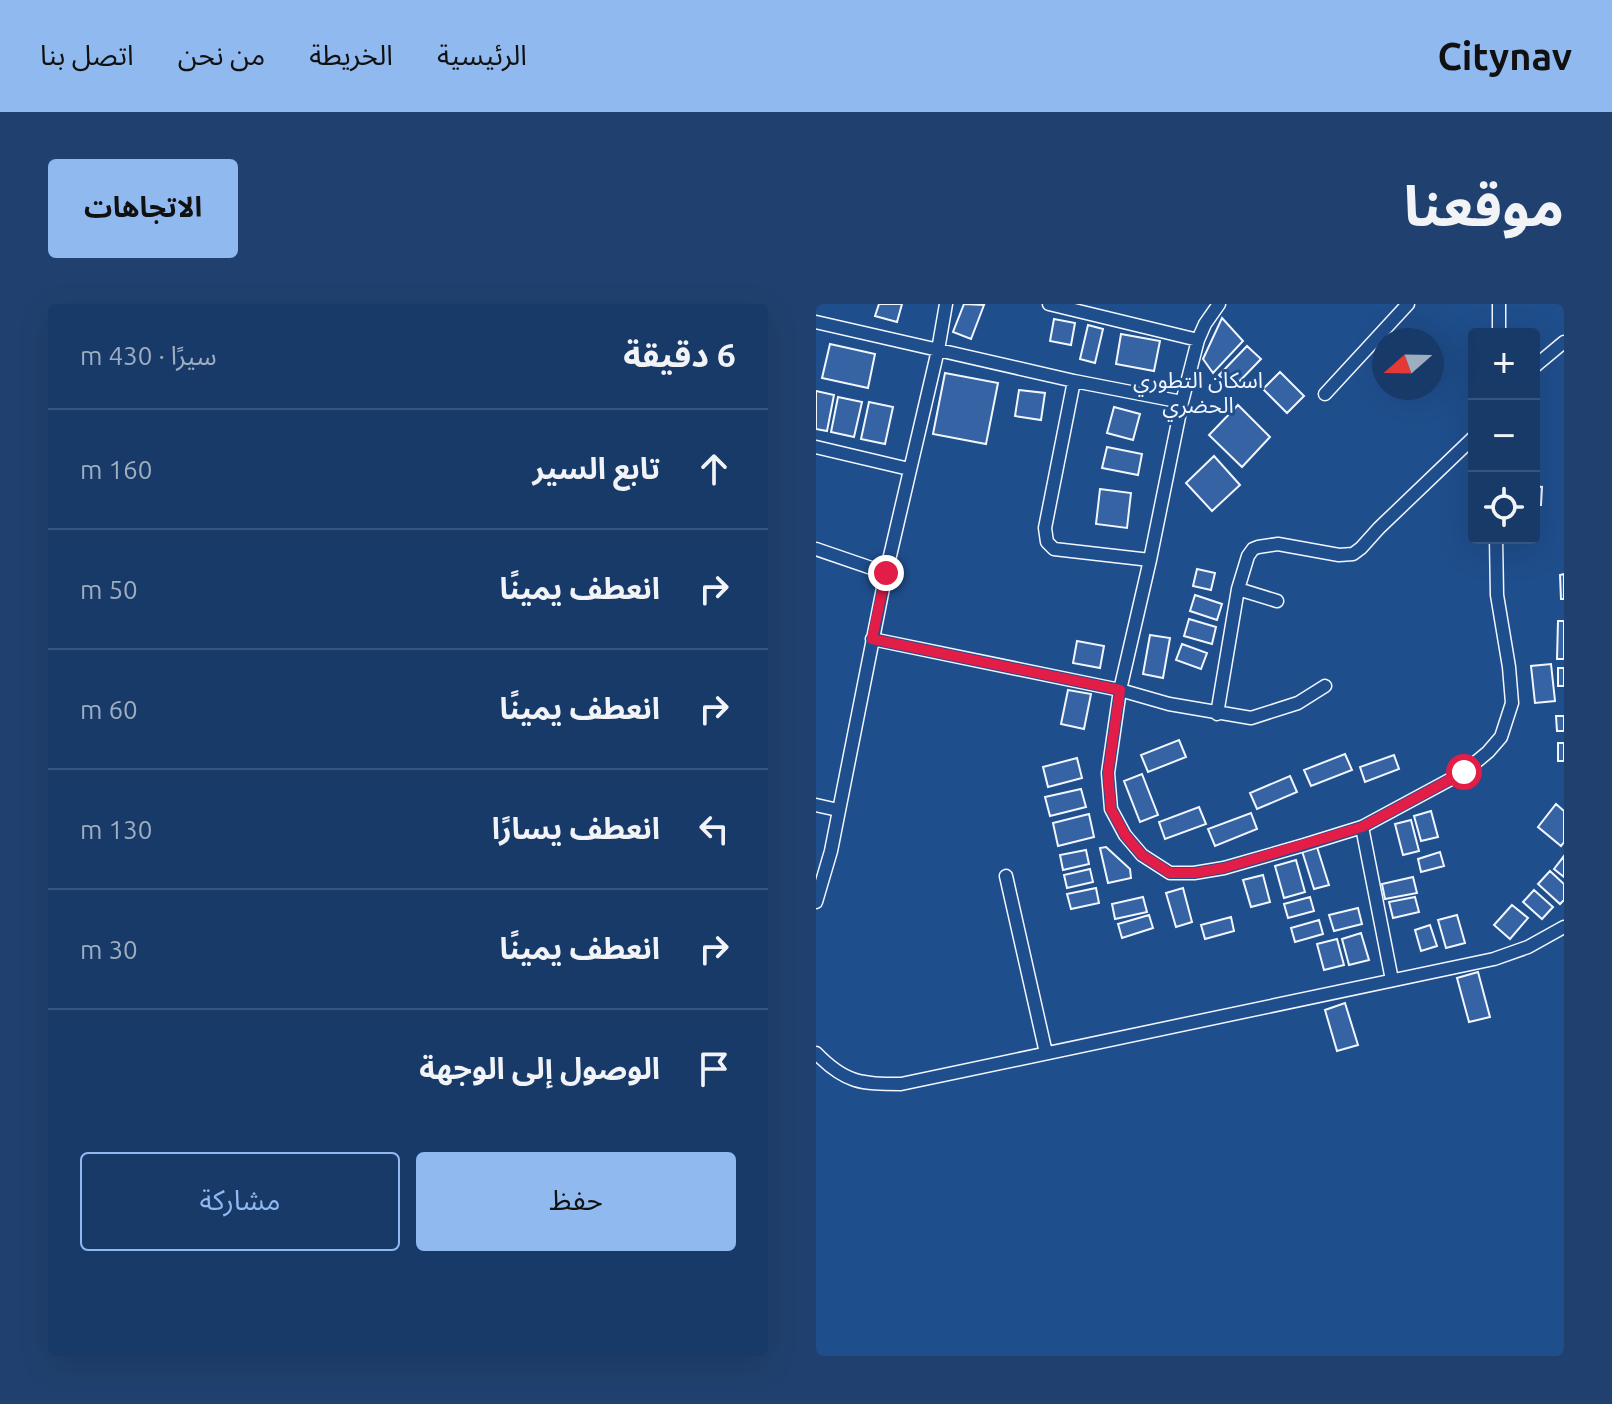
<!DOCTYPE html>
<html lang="ar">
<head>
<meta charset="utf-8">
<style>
	:root { --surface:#173a69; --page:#20416f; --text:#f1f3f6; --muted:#9eadc0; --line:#36547d; --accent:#90b9f0 }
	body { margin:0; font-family:Ubuntu,"Noto Sans Arabic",sans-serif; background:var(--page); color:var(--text); direction:rtl }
	.controls { position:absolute; right:24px; top:24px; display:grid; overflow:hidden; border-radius:8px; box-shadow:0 8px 32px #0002 }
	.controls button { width:72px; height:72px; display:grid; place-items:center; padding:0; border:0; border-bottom:2px solid var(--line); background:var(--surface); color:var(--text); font:40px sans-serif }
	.compass { position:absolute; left:556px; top:24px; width:72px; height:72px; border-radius:50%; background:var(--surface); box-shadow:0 8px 32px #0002; rotate:250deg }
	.stop { position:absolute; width:24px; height:24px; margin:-18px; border:6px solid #e11d48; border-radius:50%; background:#fff }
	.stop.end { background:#e11d48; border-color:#fff; box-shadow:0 2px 8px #0008 }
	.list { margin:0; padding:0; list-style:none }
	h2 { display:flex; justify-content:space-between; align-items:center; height:104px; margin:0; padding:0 32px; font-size:34px }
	h2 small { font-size:26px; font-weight:400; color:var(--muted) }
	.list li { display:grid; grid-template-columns:52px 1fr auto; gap:24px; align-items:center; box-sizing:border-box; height:120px; padding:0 32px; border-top:2px solid var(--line) }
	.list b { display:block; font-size:30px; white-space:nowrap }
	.list em { font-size:26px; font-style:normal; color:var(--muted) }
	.actions { display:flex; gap:16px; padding:24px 32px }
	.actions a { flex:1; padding:18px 0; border:2px solid var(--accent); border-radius:8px; text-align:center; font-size:28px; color:var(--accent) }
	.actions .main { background:var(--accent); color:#111 }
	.icon { flex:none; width:44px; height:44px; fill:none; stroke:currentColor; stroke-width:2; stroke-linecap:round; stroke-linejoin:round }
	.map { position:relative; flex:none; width:748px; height:1052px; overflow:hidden; direction:ltr; border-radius:8px }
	header { display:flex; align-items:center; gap:48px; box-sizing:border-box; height:112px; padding:0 40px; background:var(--accent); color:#111 }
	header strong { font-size:38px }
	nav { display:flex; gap:44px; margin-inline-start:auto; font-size:28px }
	.intro { display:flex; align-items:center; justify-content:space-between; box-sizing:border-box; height:192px; padding:0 48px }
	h1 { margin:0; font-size:56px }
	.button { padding:20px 36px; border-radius:8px; background:var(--accent); color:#111; font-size:28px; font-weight:700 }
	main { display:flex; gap:48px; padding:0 48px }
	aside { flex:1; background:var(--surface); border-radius:8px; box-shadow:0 8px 32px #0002 }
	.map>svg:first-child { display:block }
	.building { fill:#3563a3; stroke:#f2f6ff; stroke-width:2 }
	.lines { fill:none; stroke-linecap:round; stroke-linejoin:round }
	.street-casing { stroke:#f2f6ff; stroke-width:15 }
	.street { stroke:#1f4e8c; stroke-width:12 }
	.route { stroke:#e11d48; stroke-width:10 }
	.labels { text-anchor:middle; stroke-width:6; stroke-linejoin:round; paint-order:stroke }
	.neighbourhood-label { font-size:22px; fill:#f2f6ff; stroke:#1f4e8c }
</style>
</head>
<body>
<header>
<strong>Citynav</strong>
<nav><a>الرئيسية</a><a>الخريطة</a><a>من نحن</a><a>اتصل بنا</a></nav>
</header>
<div class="intro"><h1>موقعنا</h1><a class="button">الاتجاهات</a></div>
<main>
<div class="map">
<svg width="748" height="1052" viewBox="0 0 748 1052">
	<rect width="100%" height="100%" fill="#1f4e8c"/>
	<path class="building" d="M63 0H86L81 18 59 12Z
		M148 0 168 1 155 35 137 28Z
		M406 14 427 37 397 69 387 55Z
		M238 15 259 19 255 41 234 37Z
		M272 21 287 25 279 59 264 55Z
		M305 30 344 37 338 67 300 60Z
		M14 40 59 50 52 84 6 74Z
		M431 42 445 55 416 85 403 71Z
		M464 68 488 92 471 109 447 85Z
		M129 69 182 79 170 140 117 130Z
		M203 86 229 89 225 116 199 112Z
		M0 87 18 91 11 127 0 125Z
		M22 93 46 98 38 133 15 128Z
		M53 98 77 103 69 140 45 135Z
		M422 101 454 133 426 163 393 131Z
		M298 103 324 110 317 136 291 129Z
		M291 143 326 150 322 171 286 164Z
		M398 152 424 181 396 207 370 179Z
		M718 182 726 183 725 201H718Z
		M284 185 315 189 311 224 280 220Z
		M381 265 399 269 395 286 377 282Z
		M748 270V295H745L744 271Z
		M379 291 406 300 401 316 374 307Z
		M373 315 400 323 396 340 368 332Z
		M742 317H748V355H741Z
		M334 331 354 334 347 374 327 370Z
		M261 337 288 342 284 364 257 359Z
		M366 340 391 349 385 365 360 356Z
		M735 360 739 397 719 399 715 362Z
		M742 364H748V382H742Z
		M252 386 275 390 268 425 245 420Z
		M740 412H748V427H741Z
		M363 436 370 453 332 468 325 451Z
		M742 439H748V457H742Z
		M529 450 536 466 495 482 488 466Z
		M578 451 583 465 549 478 544 463Z
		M261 454 266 474 232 483 227 463Z
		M326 470 342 511 324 518 308 477Z
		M474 472 481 488 441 505 434 489Z
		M265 485 270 503 234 512 229 493Z
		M740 500 748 507V538L745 542 722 523Z
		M383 503 390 520 349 535 343 518Z
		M615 507 622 533 605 537 598 512Z
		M435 509 441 525 399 542 392 525Z
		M273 510 278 533 242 542 237 519Z
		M595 516 603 547 587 551 579 520Z
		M290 543 314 565 315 574 292 579 284 544Z
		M501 543 513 581 498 585 486 547Z
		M270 546 273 560 247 566 244 551Z
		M624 548 628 562 605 568 602 555Z
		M748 552V573L738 565Z
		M480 556 489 588 468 594 459 562Z
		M274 565 277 578 251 584 248 571Z
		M734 567 748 580V596L744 600 722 580Z
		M447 571 454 598 435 603 427 576Z
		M597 573 601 589 569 595 566 580Z
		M280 584 283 599 255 605 251 590Z
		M367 584 376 618 360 623 350 589Z
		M718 586 737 603 726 615 707 598Z
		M327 593 331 608 299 615 296 600Z
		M494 593 498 607 472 614 468 600Z
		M599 593 603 608 577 614 573 598Z
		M696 601 712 614 694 635 678 621Z
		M542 604 546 620 518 627 513 611Z
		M333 611 337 624 306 634 302 620Z
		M641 611 649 639 630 644 622 616Z
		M415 613 418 627 389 635 385 621Z
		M503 616 507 630 479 638 475 624Z
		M614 621 621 642 605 647 599 626Z
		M545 629 553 656 533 661 526 635Z
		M521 635 528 661 508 666 501 640Z
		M662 668 674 713 653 718 641 674Z
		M529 699 542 741 521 747 509 706Z"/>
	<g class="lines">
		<g class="street-casing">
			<path id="street" d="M233 0 382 36
				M403 0 389 20 382 36 366 98 334 256 304 386 292 469 295 505 309 531 326 551 354 569H378L408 564 488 541 546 523 648 468 672 448 685 433 696 399 693 363 681 291 680 234
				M0 18 258 77 366 98
				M683 30V0
				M718 63 748 38
				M258 77 229 224 231 238 238 245 334 256
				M509 90 592 0
				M0 143 93 165
				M0 245 70 269
				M422 285 432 252 437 245 442 243 462 240 523 251 537 250 545 244 563 224 658 133
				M56 335 304 386 353 400 435 414 482 399 509 382
				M401 410 422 285 461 297
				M0 501 22 506
				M546 523 576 676
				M190 572 230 749
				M0 598 15 547 70 269 122 46 130 0
				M0 749C29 779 45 780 85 780L678 655 712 643 748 623"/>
		</g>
		<use href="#street" class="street"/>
	</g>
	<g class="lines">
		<path class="route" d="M70 269 56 335 304 386 292 469 295 505 309 531 326 551 354 569H378L408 564 546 523 648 468"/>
	</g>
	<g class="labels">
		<g class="neighbourhood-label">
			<text x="382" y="84">اسكان التطوري<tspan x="382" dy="25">الحضري</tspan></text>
		</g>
	</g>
</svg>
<div class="controls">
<button>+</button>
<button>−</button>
<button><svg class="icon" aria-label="locate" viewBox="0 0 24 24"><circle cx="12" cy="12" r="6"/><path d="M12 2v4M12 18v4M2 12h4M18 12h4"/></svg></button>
</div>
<svg class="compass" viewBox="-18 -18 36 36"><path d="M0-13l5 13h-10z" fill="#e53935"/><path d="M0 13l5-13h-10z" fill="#9eadc0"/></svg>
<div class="stop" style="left:648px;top:468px"></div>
<div class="stop end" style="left:70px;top:269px"></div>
</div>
<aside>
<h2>6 دقيقة<small>سيرًا · 430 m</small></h2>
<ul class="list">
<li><svg class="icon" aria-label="ahead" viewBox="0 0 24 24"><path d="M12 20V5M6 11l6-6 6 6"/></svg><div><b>تابع السير</b></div><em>160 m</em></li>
<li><svg class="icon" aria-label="right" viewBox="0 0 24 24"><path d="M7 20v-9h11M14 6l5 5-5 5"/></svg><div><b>انعطف يمينًا</b></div><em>50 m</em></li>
<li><svg class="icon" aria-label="right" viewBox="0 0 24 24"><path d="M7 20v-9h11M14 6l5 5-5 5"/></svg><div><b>انعطف يمينًا</b></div><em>60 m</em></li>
<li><svg class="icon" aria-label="left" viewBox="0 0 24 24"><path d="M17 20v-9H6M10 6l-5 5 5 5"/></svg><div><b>انعطف يسارًا</b></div><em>130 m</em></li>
<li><svg class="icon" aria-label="right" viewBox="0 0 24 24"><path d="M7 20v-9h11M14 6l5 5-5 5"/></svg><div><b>انعطف يمينًا</b></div><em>30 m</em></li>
<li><svg class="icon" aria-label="arrive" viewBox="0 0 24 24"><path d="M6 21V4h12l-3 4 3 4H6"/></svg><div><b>الوصول إلى الوجهة</b></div></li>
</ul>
<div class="actions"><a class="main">حفظ</a><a>مشاركة</a></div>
</aside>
</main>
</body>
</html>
